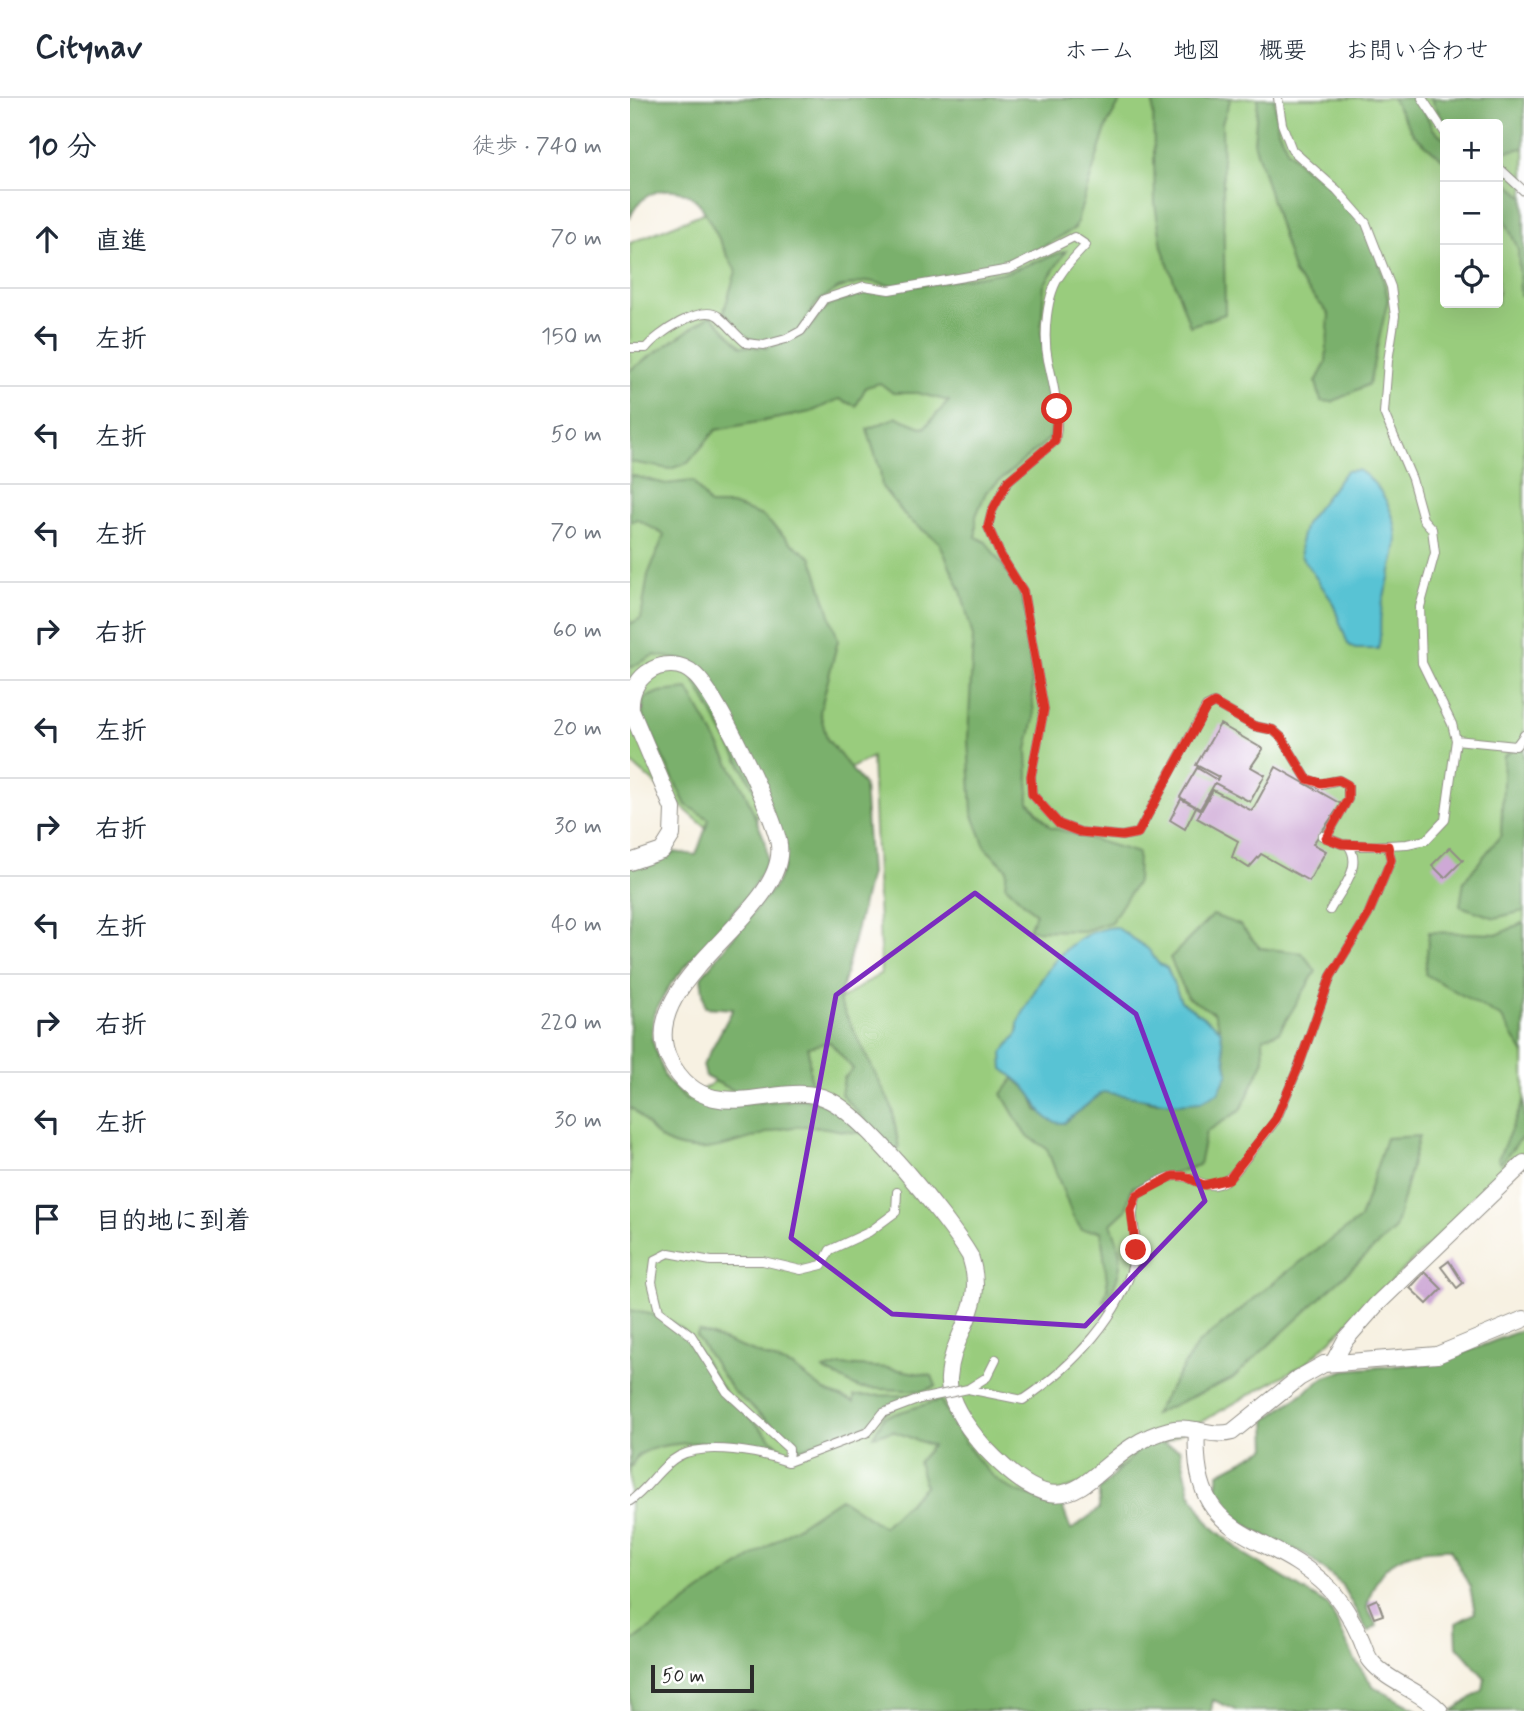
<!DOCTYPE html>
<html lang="ja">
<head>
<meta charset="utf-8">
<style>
	:root { --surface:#fff; --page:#f6f6f7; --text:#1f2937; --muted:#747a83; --line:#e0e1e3 }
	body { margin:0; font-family:Mynerve,"Klee One",sans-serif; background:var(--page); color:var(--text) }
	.controls { position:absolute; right:21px; top:21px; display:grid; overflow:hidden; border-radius:7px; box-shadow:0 7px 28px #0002 }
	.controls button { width:63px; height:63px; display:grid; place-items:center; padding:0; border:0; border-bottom:2px solid var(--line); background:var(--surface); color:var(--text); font:35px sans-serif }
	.scale { position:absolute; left:21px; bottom:18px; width:103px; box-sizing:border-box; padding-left:7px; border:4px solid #2b2b2b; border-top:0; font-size:19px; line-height:24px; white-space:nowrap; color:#2b2b2b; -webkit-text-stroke:5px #fff; paint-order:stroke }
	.stop { position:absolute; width:21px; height:21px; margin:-16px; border:5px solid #d93025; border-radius:50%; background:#fff }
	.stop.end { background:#d93025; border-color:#fff; box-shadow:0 2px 7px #0008 }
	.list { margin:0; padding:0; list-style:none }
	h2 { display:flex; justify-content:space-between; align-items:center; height:91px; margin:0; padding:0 28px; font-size:30px }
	h2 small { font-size:23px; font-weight:400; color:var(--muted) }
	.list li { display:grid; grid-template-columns:46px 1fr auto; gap:21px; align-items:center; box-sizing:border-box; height:98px; padding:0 28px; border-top:2px solid var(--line) }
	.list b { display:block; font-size:26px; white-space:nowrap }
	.list em { font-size:23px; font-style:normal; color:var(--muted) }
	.icon { flex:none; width:38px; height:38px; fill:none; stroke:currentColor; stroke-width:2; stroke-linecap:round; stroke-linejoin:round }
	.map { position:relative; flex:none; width:894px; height:1613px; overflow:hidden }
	header { display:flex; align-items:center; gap:42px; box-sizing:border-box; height:98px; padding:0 35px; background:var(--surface); border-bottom:2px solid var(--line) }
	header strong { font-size:33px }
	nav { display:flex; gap:38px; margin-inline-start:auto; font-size:24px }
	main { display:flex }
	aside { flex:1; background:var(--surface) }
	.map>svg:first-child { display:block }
	.green { fill:#99cc7d; stroke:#627c54; stroke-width:2; fill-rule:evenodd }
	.forest { fill:#7ab06c; stroke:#526e4c; stroke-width:2 }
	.water { fill:#59c3d4; stroke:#427780; stroke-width:2 }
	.building { fill:#cea9d6 }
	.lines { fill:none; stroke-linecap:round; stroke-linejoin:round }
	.service-casing { stroke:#918e86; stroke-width:10 }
	.minor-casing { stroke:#918e86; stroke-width:18 }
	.service { stroke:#fff; stroke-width:8 }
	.minor { stroke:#fff; stroke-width:16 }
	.service-bridge-casing { stroke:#918e86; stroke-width:10; stroke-linecap:butt }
	.service-bridge { stroke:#fff; stroke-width:8 }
	.route { stroke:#d93025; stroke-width:9 }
	.marked { fill:none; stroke:#7b2cbf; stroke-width:5; stroke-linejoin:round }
</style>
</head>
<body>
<header>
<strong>Citynav</strong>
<nav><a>ホーム</a><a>地図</a><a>概要</a><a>お問い合わせ</a></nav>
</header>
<main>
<aside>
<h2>10 分<small>徒歩 · 740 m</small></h2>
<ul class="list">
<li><svg class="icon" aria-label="ahead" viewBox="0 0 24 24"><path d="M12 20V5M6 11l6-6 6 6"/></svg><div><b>直進</b></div><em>70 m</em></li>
<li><svg class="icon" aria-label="left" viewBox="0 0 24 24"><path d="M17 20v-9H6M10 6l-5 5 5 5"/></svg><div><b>左折</b></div><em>150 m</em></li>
<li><svg class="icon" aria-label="left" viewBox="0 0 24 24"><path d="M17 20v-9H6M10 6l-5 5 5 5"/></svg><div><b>左折</b></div><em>50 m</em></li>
<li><svg class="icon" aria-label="left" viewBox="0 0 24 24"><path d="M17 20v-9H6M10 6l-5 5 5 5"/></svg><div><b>左折</b></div><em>70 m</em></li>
<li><svg class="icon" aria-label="right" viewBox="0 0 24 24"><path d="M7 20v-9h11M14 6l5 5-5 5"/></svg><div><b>右折</b></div><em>60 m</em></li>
<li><svg class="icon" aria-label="left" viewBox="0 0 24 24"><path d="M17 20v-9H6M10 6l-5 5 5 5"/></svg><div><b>左折</b></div><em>20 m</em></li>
<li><svg class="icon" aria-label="right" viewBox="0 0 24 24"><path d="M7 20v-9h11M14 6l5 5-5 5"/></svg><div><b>右折</b></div><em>30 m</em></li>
<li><svg class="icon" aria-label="left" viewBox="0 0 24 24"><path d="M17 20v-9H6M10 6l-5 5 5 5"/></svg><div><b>左折</b></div><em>40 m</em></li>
<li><svg class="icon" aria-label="right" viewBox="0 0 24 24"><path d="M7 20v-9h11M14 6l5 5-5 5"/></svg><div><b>右折</b></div><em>220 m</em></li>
<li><svg class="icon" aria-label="left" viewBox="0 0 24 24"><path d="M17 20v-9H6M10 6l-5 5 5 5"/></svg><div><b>左折</b></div><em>30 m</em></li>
<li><svg class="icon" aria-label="arrive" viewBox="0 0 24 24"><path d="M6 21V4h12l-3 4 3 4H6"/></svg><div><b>目的地に到着</b></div></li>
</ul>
</aside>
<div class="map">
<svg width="894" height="1613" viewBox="0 0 894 1613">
	<rect width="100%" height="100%" fill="#fff"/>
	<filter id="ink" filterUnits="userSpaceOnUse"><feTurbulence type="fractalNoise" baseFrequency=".0143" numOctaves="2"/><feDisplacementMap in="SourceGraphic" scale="14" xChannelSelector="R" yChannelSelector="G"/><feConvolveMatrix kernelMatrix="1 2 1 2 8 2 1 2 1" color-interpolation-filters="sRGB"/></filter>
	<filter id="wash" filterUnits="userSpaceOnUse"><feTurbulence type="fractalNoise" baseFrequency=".00686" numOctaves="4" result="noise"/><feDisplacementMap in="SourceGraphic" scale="28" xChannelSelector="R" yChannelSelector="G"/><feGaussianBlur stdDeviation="1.57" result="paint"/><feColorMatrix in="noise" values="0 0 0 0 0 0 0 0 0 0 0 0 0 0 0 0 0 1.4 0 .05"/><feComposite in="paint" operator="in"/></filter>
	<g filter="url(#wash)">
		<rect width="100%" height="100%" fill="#f7f1e2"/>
		<path class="green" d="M412 0H894V1055L678 1264 469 1381 115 1490 0 1591V1000L70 993 251 875 242 659 88 740 0 664V145L115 98ZM815 26H868V205H815Z"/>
		<path class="forest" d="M0 0H492L477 27 445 130 380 168 263 188 238 183 209 190 187 204 171 231 150 243 130 244 110 237 94 213 106 173C97 159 76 112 68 104 45 82 11 91 0 120Z
			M516 0H601L592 25 595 216 560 228 532 149 525 106 523 4Z
			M628 0H644L648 32 658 53 673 69 707 94 736 128 746 152 758 201 739 286 702 304 691 303 686 284 696 264 699 216 664 176 624 44Z
			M762 0H788L803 31 815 41V63L784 37Z
			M801 0H894V50L868 55V26L815 27Z
			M868 76 894 99V198L890 197 888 151 868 107Z
			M436 153 414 187 411 232 424 314 420 340 356 394 346 418V439L356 444 390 492 398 527 404 621 397 652 399 704 420 729 508 755 507 784 481 824 454 833 398 832 406 816 375 787 377 771 356 751 342 715 338 641 343 539 331 493 309 444 278 421 252 389 250 372 237 331 267 319 294 330 319 303 287 295H263L250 285 236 289 226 308 209 301 181 314 86 332 58 365 40 371 0 364V272L81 217 111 248 136 250 175 235 197 208 231 196 377 174Z
			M0 377 36 386 63 383 80 407H102L133 418 160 444 182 460 208 542 190 614 197 641 234 687 240 776 209 903 262 1009 269 1050 264 1055 211 996 214 980 223 971 200 944 178 949 181 987 105 993 76 979 73 967 103 911 75 909 71 879 146 786 154 768 155 747 53 562 24 557 0 570V526L11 520 18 477 34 437 7 421 0 424Z
			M58 591 114 692 136 745 137 765 120 795 42 884 24 915 22 941 35 980 56 1002 88 1008 172 1001 196 1006 236 1035C216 1036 197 1028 177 1028 129 1028 82 1068 34 1043 21 1036 13 1017 0 1009V765L22 764 44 754 66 757 79 721 56 707 13 619V601L29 594Z
			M894 645V813L865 820 830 808 834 783 871 737 874 658Z
			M583 817 610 827 630 850 672 855 686 873 649 934 633 940 634 962 611 1012 576 1034 569 1067 502 1089 496 1112 481 1126C495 1161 493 1168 478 1202L472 1204 478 1191 471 1133 452 1132 443 1119 417 1051 395 1036 372 996 384 980 401 995 407 1012 434 1025 473 994H486L523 1004H570L590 931 584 915 558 900 540 860Z
			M894 824V956L872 920 795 876 799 834 869 836Z
			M894 1002V1037L871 1065 868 1061Z
			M789 1038 765 1131 602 1281 524 1316 567 1247 658 1173 730 1121 756 1040Z
			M0 1212 34 1219 57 1235 97 1298 153 1352C118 1346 39 1337 9 1357 5 1360 3 1366 0 1371Z
			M894 1231V1613H822L853 1592 855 1580 827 1548 826 1525 845 1515 840 1489 820 1451C776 1450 746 1463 737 1510L747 1528 738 1534 711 1486 677 1457 630 1436 603 1418 586 1393 589 1375 637 1350 636 1322 695 1279 715 1272 811 1264Z
			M69 1233 163 1269 195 1293 224 1304V1298L282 1297 235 1328 170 1351 103 1293 66 1238Z
			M211 1267 259 1270 302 1278 306 1288 293 1293 229 1290 194 1272Z
			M310 1302C328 1331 345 1367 373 1386 390 1398 411 1400 431 1405L441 1432 469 1411V1392L520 1341 550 1351 560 1394 580 1427 613 1455 699 1508 726 1564 744 1589 788 1613H608L583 1602 581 1613H0V1545L71 1493 210 1400 253 1429 295 1388 288 1364 302 1348 263 1333 243 1338 254 1319Z"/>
		<path class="water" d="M728 372C752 386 770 422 766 450 763 472 754 492 751 514 749 526 752 539 748 551H725L718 546 702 503 671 458 670 444 675 426 716 373Z
			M486 829 518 851 528 865 537 870 551 903 590 931 598 975 588 995 570 1004 546 1006 473 994 434 1025C410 1025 410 1007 399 994 393 985 382 978 373 971L372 955 388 935V925C409 883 433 833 486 829Z"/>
		<g id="blocks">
			<path class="building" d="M590 626 633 651 621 669 635 677 620 704 585 685 570 711 550 699 567 670 587 682 589 679 566 667Z
				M646 669 711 706 683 746 696 753 679 783 631 756 619 770 602 759 608 743 567 720 583 692 622 713Z
				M551 701 566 709 555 731 540 722Z
				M820 749 833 762 815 780 802 767Z
				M819 1163 833 1185 827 1190 811 1169Z
				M795 1174 812 1191 797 1206 780 1190Z
				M747 1501 753 1517 744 1520 738 1505Z"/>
		</g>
	</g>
	<g filter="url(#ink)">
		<use href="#blocks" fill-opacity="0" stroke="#918e86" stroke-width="2"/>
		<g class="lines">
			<g class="service-casing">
				<path id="service" d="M648 0 652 26 662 52 707 92 736 125 761 189 765 218 758 263 754 315 782 381 793 421 802 431 805 455 790 509 792 565 822 626 826 642 815 722 796 742 777 746 738 748 712 746 692 738
					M792 0 815 35
					M868 69 894 93
					M0 250H16C27 236 71 206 88 218 98 226 106 237 116 245L134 247 156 241 171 233 194 201 234 188 259 192 380 171 444 139 456 147C448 156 438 165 431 176 416 196 413 238 418 262 424 289 431 316 425 343L378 383 362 413 358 429 371 458 393 493 414 611 401 678 402 696 429 726 450 734 492 738 508 735 576 609 584 605 624 628 643 632 652 640 677 681 691 686 709 682 718 687V701L696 740
					M826 642 886 648 894 637
					M700 812C711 792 734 768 718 747
					M338 1291 393 1302C441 1270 496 1215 505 1155 509 1133 497 1121 507 1097 518 1090 533 1079 546 1078 568 1076 579 1103 606 1073L646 1022 668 970 701 878 738 817 761 762 758 748
					M338 1291 357 1279 366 1261
					M158 1364 159 1351 97 1294 61 1237 29 1213 22 1184 25 1162 39 1155 81 1163H133L171 1172 192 1167 200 1152 239 1134 266 1114 267 1094
					M0 1403C18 1391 30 1368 49 1358 76 1344 131 1354 158 1364L238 1334 253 1315 290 1301"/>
			</g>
			<g class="minor-casing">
				<path id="minor" d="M0 764 32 753 42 737 43 711 1 612C0 598 5 584 17 575 31 564 52 564 65 577 87 597 145 717 149 747 158 816 0 885 40 963 79 1037 151 978 199 1002 235 1019 318 1121 340 1158 358 1212 322 1231 319 1280 317 1304 340 1333 355 1350 452 1453 455 1353 539 1332 561 1326 581 1340 602 1334L669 1280 694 1266 807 1257 894 1221
					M704 1263 716 1241 746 1207 894 1065
					M567 1332C560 1449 637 1428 699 1490 711 1502 723 1523 730 1539 734 1547 736 1557 741 1563 759 1585 790 1592 810 1613"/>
			</g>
			<use href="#service" class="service"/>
			<use href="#minor" class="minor"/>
			<g class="service-bridge-casing">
				<path id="service-bridge" d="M290 1301 338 1291"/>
			</g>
			<use href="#service-bridge" class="service-bridge"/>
		</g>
	</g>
	<g class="lines" filter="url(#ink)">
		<path class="route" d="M427 311 425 343 378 383 362 413 358 429 371 458 393 493 414 611 401 678 402 696 429 726 450 734 492 738 508 735 576 610 584 605 624 628 643 632 652 640 677 681 691 685 709 682 718 687V701L696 740 712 746 758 748 761 762 738 817 701 878 668 970 646 1021 599 1081 574 1087 554 1078H543L507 1097 501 1112 506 1152"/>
	</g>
	<path class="marked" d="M345 795 506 916 575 1103 455 1228 262 1216 161 1140 206 897Z"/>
</svg>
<div class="controls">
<button>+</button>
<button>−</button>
<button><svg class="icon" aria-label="locate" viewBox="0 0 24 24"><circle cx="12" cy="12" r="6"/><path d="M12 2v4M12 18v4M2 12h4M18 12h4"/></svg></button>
</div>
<div class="scale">50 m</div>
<div class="stop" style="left:427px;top:311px"></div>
<div class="stop end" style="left:506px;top:1152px"></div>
</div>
</main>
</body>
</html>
